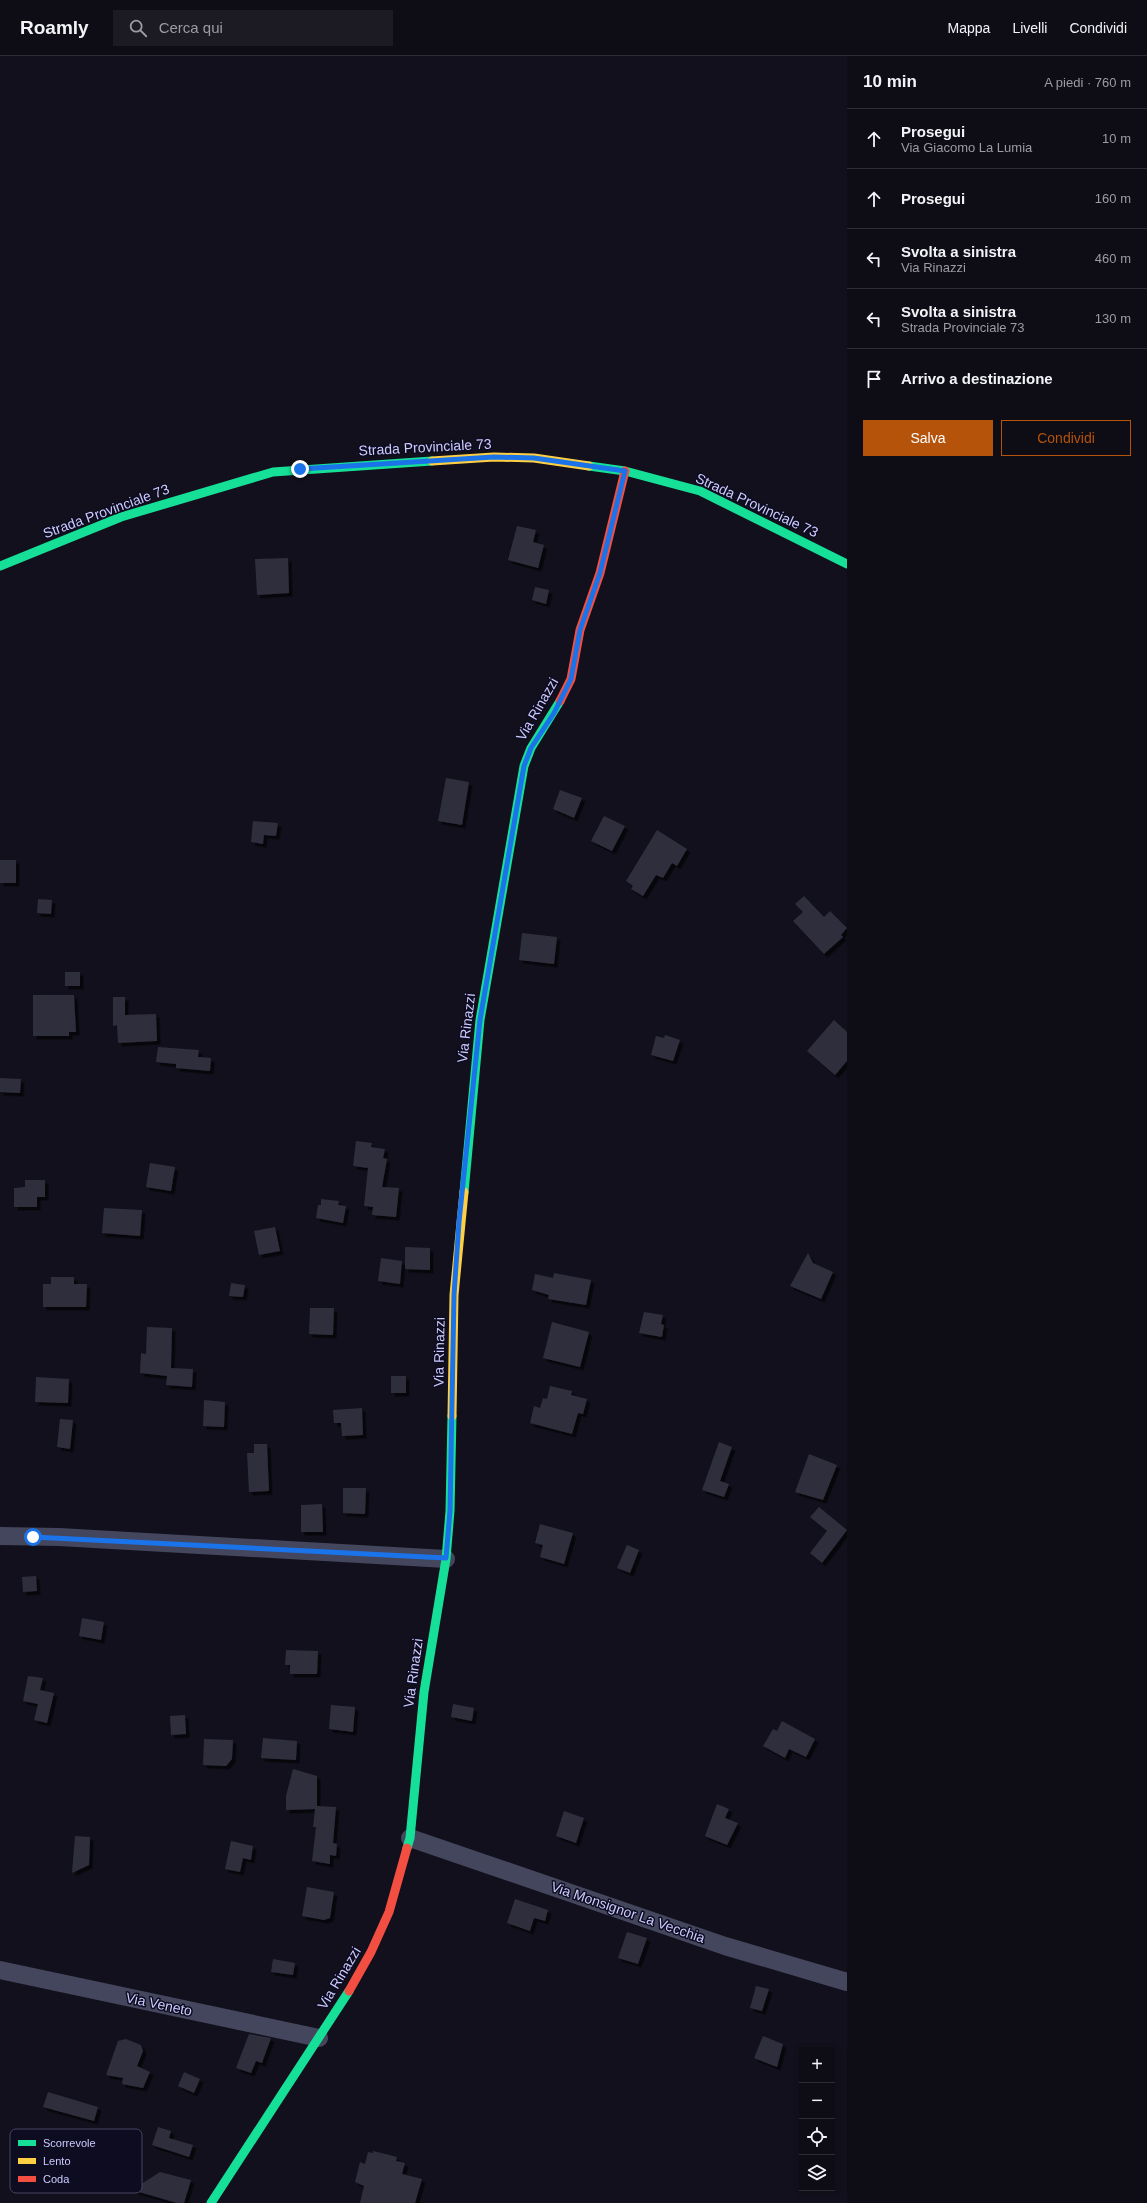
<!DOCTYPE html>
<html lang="it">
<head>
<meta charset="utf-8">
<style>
	:root { --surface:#0e0c15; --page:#1c1a22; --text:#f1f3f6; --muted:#9b9ba0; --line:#2e2c34; --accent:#b45309 }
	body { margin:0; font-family:Arial,sans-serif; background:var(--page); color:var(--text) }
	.controls { position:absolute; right:12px; bottom:12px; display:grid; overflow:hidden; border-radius:0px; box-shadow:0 2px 6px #0003 }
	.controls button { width:36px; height:36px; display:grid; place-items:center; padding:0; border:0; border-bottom:1px solid var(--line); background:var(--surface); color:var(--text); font:20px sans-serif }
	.stop { position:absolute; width:12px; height:12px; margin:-9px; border:3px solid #1a73e8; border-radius:50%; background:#fff }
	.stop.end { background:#1a73e8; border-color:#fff; box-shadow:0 1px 4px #0008 }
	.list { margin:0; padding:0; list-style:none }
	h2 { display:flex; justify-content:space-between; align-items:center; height:52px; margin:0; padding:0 16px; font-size:17px }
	h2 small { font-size:13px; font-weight:400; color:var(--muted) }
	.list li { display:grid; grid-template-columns:26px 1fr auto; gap:12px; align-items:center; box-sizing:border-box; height:60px; padding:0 16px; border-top:1px solid var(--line) }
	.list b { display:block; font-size:15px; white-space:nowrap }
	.list p { margin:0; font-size:13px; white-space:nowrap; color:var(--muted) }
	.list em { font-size:13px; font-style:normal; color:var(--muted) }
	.actions { display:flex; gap:8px; padding:12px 16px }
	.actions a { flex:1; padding:9px 0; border:1px solid var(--accent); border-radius:0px; text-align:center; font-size:14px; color:var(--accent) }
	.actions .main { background:var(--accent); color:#fff }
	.icon { flex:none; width:22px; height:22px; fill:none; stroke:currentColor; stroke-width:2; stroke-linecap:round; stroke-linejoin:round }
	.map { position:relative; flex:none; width:847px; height:2147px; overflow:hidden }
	header { display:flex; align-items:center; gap:24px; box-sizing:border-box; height:56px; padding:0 20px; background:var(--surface); border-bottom:1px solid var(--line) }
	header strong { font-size:19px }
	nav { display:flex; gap:22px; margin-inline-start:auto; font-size:14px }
	.search { width:280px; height:36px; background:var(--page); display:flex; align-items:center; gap:10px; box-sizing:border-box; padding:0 14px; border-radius:0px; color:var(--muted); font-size:15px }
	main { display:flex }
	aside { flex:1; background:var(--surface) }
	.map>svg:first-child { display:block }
	.building { fill:#2e2e3e; filter:url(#shadow) }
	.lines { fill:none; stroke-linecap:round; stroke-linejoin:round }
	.street { stroke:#44465d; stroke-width:18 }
	.fast { stroke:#16e098; stroke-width:9 }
	.slow { stroke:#ffcf43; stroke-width:9 }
	.jam { stroke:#f24e42; stroke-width:9 }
	.route { stroke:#1a73e8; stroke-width:5 }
	.labels { text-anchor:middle; stroke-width:3; stroke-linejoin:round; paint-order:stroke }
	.street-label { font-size:14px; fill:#cccbff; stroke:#0e0c20 }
	.key { fill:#0e0c20; stroke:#474563; stroke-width:1 }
	.key-label { font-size:11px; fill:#cccbff }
</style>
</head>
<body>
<header>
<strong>Roamly</strong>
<div class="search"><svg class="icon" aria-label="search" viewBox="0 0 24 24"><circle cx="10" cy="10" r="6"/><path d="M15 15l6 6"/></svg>Cerca qui</div>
<nav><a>Mappa</a><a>Livelli</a><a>Condividi</a></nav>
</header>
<main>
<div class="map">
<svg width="847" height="2147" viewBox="0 0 847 2147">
	<defs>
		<filter id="shadow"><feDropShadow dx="3.5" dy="3.5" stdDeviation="0" flood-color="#0009"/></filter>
	</defs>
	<rect width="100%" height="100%" fill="#12101c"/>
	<path class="building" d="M517 470 536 474 533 486 544 489 538 512 508 504Z
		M288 502 289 537 257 539 255 503Z
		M535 531 549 534 546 548 532 544Z
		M446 722 469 726 462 769 438 765Z
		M560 734 582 742 574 762 553 753Z
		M604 760 625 770 612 795 591 785Z
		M253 765 278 767 276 780 264 779 263 788 251 786Z
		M657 774 687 793 677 810 672 807 663 822 656 819 643 840 631 833 633 830 626 825Z
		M0 804H16V827H0Z
		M804 840 824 861 830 855 847 872 841 879 843 881 824 898 793 865 803 856 795 848Z
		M38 843 52 844 51 858 37 857Z
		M522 877 557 881 554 908 519 904Z
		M65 916H80V930H65Z
		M33 939H74L76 976H69V980H33Z
		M113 941H125V959L156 958 157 985 118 987 117 969 113 970Z
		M834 964 847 976V1005L835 1019 807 995Z
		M665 979 680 984 673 1005 651 999 656 980 664 982Z
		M158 991 199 994 198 1001 211 1002 210 1015 176 1012V1008L156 1006Z
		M0 1022 21 1023 20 1037 0 1036Z
		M356 1085 372 1087 371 1091 385 1093 383 1102 387 1103 382 1131 399 1132 396 1161 372 1159 373 1151 364 1150 368 1112 353 1110Z
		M150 1107 175 1111 171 1135 146 1131Z
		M25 1124H45V1141H37V1151H14V1132L25 1131Z
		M321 1143 339 1145 338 1149 346 1150 343 1167 316 1162 318 1149H321Z
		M104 1152 142 1154 140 1180 102 1177Z
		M275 1171 280 1195 259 1199 254 1175Z
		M405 1191 430 1192V1214L405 1213Z
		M808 1197 813 1207 833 1216 821 1243 790 1230Z
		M381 1202 402 1205 400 1228 378 1225Z
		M554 1217 591 1224 586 1249 548 1243 549 1239 532 1234 535 1218 553 1222Z
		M51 1221H74V1228H87L86 1251H43V1228H51Z
		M231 1227 245 1229 243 1241 229 1240Z
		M310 1252H334L333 1279 309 1278Z
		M644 1256 663 1259 661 1268 664 1269 662 1281 639 1277Z
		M552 1266 589 1276 580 1311 543 1302Z
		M147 1271 172 1272 171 1312 193 1313 192 1331 166 1329 167 1320 140 1317 141 1297 146 1298Z
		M391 1320H406V1337H391Z
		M36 1321 69 1323 68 1347 35 1346Z
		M550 1330 572 1335 571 1339 587 1343 583 1358 578 1357 572 1378 530 1367 534 1350 540 1352 543 1342 547 1343Z
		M204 1344 225 1346 224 1371 203 1370Z
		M362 1352 363 1379 342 1380 341 1367H334L333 1354Z
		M60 1363 73 1364 70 1393 57 1391Z
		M719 1386 732 1391 720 1425 729 1428 724 1441 702 1434Z
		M254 1388H267L269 1435 249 1436 247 1397H254Z
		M809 1398 837 1409 823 1444 795 1436Z
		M343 1432H366L365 1458 343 1457Z
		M322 1448 323 1476H301V1449Z
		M819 1451 847 1474 822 1507 810 1497 827 1475 810 1461Z
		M540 1468 573 1477 564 1508 540 1501 543 1489 535 1487Z
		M627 1489 639 1494 630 1517 617 1512Z
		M36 1520 37 1535 23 1536 22 1521Z
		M82 1562 104 1566 101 1584 79 1580Z
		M286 1594 318 1595 317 1618H290V1609H285Z
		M28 1620 43 1622 40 1634 54 1637 47 1667 34 1664 38 1648 23 1645Z
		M453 1648 474 1652 472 1665 451 1661Z
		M331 1649 355 1651 353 1676 329 1673Z
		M185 1659 186 1678 171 1679 170 1660Z
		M782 1665 815 1683 806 1701 789 1693 785 1702 763 1690 773 1673 777 1675Z
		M263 1682 297 1685 296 1704 261 1702Z
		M204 1683 233 1684 232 1703 226 1710 203 1709Z
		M293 1713 317 1720V1750L336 1751 333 1787 337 1788 336 1800 330 1799V1808L312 1805 316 1771H313L315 1753 286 1754V1740Z
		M717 1748 729 1753 725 1762 738 1767 727 1789 705 1780Z
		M564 1755 584 1762 576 1787 556 1780Z
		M75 1780 90 1781 89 1809 72 1817Z
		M231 1785 253 1790 251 1804 243 1802 240 1816 225 1813Z
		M307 1831 334 1836 330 1862 324 1864 302 1860Z
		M515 1843 548 1854 545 1865 534 1862 530 1875 507 1867Z
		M627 1876 647 1882 638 1908 618 1902Z
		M273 1903 295 1907 293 1919 271 1916Z
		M756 1930 769 1933 762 1955 750 1952Z
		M249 1978 271 1982 262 2007 256 2005 251 2017 236 2012Z
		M763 1980 783 1988 777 2011 754 2002Z
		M126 1983 141 1989 143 1995 137 2010 150 2016 143 2032 122 2028 123 2022 106 2019 118 1985Z
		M184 2016 200 2023 194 2037 178 2030Z
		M48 2036 98 2051 94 2065 43 2051Z
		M158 2071 171 2075 169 2082 193 2089 189 2101 152 2089Z
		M373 2095 397 2101 396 2105 405 2107 402 2118 422 2123 415 2147H360L364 2130 355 2126 360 2106 365 2108 368 2096 373 2097Z
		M160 2116 191 2124 184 2147H177L132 2134Z"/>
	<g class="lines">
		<path class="street" d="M0 1480 59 1481 446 1503
			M410 1782 725 1890 847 1926
			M0 1914 319 1982"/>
		<path class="fast" d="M589 410 625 415 700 435 847 508
			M0 510 121 461 273 416 432 405
			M464 1136 480 964 524 710 531 692 560 645
			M407 1792 410 1782 424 1636 446 1503 450 1455 452 1360
			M211 2147 349 1935"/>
		<path class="slow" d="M432 405 494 401 534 402 589 410
			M452 1360 454 1239 464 1136"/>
		<path class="jam" d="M560 645 571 623 580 574 600 517 625 415
			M349 1935 371 1896 389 1856 407 1792"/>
	</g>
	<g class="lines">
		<path class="route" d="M33 1481 446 1502 450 1455 454 1239 459 1166 480 964 524 710 531 692 554 657 571 623 580 574 600 517 625 415 534 402 494 401 300 413"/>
	</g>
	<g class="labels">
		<g class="street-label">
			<text transform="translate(425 391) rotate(-3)" y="5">Strada Provinciale 73</text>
			<text transform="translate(757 449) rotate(25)" y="5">Strada Provinciale 73</text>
			<text transform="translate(106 455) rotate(-20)" y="5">Strada Provinciale 73</text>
			<text transform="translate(537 653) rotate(-60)" y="5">Via Rinazzi</text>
			<text transform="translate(466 972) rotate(-83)" y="5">Via Rinazzi</text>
			<text transform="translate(439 1296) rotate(-89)" y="5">Via Rinazzi</text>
			<text transform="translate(413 1617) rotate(-82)" y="5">Via Rinazzi</text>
			<text transform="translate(628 1856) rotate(19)" y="5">Via Monsignor La Vecchia</text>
			<text transform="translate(339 1922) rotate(-59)" y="5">Via Rinazzi</text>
			<text transform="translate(159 1948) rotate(12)" y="5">Via Veneto</text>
		</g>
	</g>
	<rect x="10" y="2073" width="132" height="64" rx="6" class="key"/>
	<rect x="18" y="2084" width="18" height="6" fill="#16e098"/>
	<rect x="18" y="2102" width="18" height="6" fill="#ffcf43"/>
	<rect x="18" y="2120" width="18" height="6" fill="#f24e42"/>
	<g class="key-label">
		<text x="43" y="2091">Scorrevole</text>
		<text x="43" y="2109">Lento</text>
		<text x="43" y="2127">Coda</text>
	</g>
</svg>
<div class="controls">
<button>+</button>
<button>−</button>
<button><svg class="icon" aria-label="locate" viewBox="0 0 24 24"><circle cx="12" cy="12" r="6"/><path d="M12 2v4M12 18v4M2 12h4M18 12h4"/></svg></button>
<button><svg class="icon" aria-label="layers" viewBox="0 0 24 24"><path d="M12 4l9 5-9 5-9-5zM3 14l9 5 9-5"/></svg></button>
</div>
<div class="stop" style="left:33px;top:1481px"></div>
<div class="stop end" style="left:300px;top:413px"></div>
</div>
<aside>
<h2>10 min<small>A piedi · 760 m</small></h2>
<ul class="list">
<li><svg class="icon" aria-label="ahead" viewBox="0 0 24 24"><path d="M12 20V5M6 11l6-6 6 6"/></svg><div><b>Prosegui</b><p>Via Giacomo La Lumia</p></div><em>10 m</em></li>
<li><svg class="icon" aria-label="ahead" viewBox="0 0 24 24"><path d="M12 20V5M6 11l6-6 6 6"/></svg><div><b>Prosegui</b></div><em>160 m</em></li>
<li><svg class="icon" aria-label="left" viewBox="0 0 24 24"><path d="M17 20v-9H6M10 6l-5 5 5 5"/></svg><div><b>Svolta a sinistra</b><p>Via Rinazzi</p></div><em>460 m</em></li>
<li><svg class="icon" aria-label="left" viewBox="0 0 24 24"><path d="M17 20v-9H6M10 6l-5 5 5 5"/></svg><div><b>Svolta a sinistra</b><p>Strada Provinciale 73</p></div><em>130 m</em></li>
<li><svg class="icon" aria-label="arrive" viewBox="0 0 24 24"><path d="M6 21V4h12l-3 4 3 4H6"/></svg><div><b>Arrivo a destinazione</b></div></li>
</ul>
<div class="actions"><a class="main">Salva</a><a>Condividi</a></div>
</aside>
</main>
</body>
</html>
